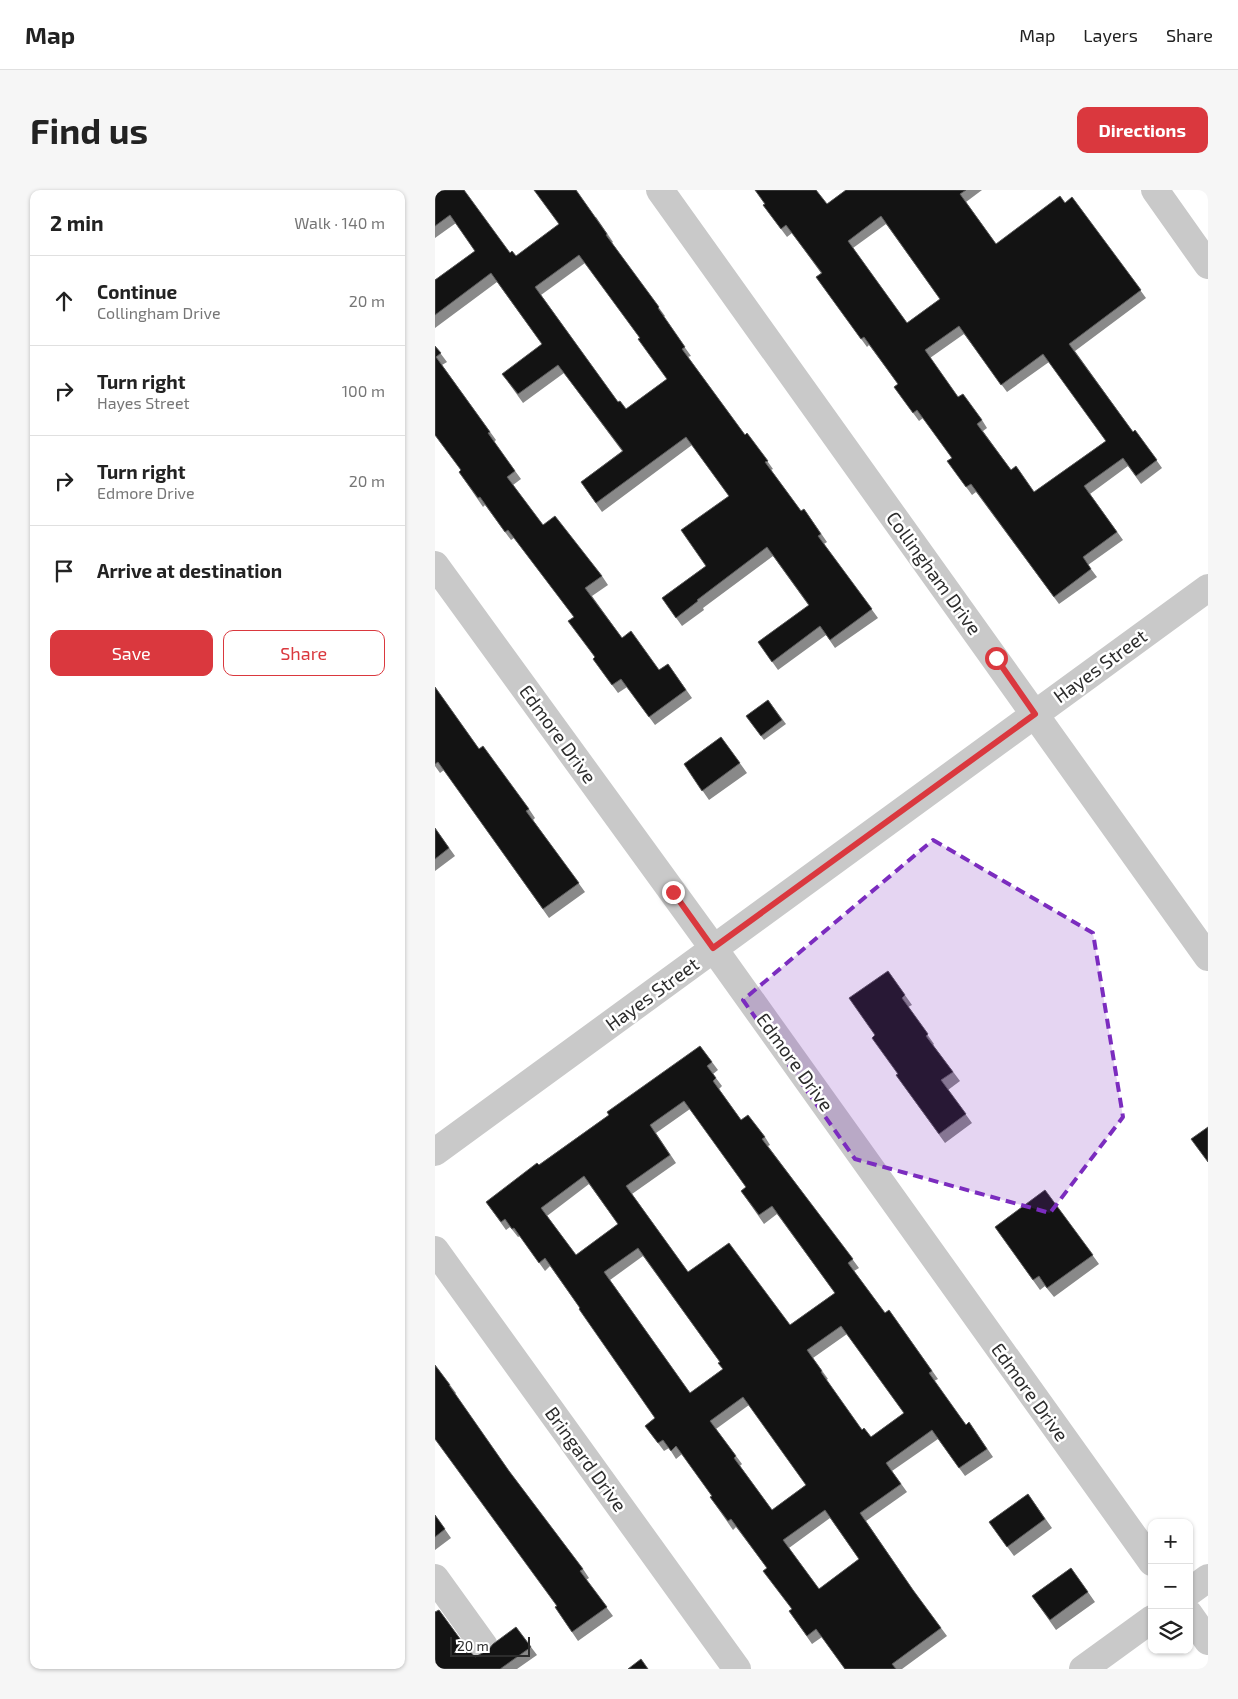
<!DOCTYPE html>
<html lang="en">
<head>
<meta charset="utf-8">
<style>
	:root { --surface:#fff; --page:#f6f6f6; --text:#222; --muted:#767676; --line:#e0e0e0; --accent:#da383e }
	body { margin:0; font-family:"Exo 2",sans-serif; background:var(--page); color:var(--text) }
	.controls { position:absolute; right:15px; bottom:15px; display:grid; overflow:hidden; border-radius:10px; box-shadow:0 1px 4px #0004 }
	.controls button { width:45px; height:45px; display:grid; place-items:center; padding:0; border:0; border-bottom:1px solid var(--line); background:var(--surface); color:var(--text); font:25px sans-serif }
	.scale { position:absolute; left:15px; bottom:12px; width:80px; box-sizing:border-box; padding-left:5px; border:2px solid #2c2c2c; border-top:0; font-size:14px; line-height:18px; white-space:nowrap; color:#2c2c2c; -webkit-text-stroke:4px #fff; paint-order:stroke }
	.stop { position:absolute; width:15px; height:15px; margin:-11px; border:4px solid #da383e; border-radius:50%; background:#fff }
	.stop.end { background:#da383e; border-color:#fff; box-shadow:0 1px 5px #0008 }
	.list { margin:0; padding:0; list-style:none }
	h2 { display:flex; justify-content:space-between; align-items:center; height:65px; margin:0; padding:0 20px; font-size:21px }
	h2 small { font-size:16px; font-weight:400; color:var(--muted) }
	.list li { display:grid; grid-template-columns:32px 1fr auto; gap:15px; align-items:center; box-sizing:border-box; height:90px; padding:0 20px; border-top:1px solid var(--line) }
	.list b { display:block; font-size:19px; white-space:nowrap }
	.list p { margin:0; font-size:16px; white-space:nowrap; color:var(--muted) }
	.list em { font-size:16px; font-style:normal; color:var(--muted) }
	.actions { display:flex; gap:10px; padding:15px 20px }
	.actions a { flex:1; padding:11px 0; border:1px solid var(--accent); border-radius:10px; text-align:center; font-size:18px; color:var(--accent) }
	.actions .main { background:var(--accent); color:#fff }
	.icon { flex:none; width:28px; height:28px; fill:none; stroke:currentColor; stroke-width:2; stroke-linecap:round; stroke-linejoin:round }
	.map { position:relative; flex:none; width:773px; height:1479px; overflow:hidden; border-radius:10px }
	header { display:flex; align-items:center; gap:30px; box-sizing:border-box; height:70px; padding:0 25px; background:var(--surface); border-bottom:1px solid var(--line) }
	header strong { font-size:24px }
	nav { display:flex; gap:28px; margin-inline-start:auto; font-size:18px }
	.intro { display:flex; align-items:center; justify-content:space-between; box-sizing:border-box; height:120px; padding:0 30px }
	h1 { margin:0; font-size:35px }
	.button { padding:12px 22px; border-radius:10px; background:var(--accent); color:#fff; font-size:18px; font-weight:700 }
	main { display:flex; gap:30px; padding:0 30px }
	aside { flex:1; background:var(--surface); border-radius:10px; box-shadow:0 1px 4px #0004 }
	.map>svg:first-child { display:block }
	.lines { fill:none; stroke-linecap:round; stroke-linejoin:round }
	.minor { stroke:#c9c9c9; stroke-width:28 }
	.wall { fill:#898989; fill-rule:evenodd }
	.building { fill:#131313; stroke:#5a5a5a; fill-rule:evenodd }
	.route { stroke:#da383e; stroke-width:6 }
	.marked { fill:#7b2cbf; fill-opacity:0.2; stroke:#7b2cbf; stroke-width:4; stroke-dasharray:10 6; stroke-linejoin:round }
	.labels { text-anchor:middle; stroke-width:5; stroke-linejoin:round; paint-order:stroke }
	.street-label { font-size:19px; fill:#2c2c2c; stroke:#fff }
</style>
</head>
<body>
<header>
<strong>Map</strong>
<nav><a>Map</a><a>Layers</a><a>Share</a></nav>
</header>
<div class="intro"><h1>Find us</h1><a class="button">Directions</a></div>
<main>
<aside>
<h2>2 min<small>Walk · 140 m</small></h2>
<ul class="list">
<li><svg class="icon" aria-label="ahead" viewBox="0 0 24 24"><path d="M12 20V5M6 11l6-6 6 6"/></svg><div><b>Continue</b><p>Collingham Drive</p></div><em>20 m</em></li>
<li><svg class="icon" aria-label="right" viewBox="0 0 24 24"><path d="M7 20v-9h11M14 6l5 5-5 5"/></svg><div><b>Turn right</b><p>Hayes Street</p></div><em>100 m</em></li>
<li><svg class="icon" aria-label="right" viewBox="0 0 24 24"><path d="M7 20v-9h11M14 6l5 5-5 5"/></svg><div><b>Turn right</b><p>Edmore Drive</p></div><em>20 m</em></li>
<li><svg class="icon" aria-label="arrive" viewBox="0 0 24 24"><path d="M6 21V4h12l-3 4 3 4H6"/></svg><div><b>Arrive at destination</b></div></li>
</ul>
<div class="actions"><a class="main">Save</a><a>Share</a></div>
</aside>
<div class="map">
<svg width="773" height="1479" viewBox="0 0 773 1479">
	<rect width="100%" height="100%" fill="#fff"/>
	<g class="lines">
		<path class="minor" d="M225 0 773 767
			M720 0 773 75
			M0 375 279 759 717 1372
			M0 962 773 398
			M0 1060 302 1479
			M0 1388 49 1456
			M754 1402 773 1388
			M754 1424 773 1451
			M648 1479 717 1429"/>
	</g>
	<path class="wall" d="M411 0H547L531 12 561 54 630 13 637 7 711 108 640 161 698 242 700 240 727 278 706 294 693 276 655 304 688 350 653 375 662 387 624 414 541 302 537 305 518 279 517 268 488 228 484 231 459 197 463 194 434 155 432 157 381 87 386 83 357 43 352 47 328 15 330 14H392ZM451 34 505 109 472 133 418 58ZM529 144 572 202 614 172 671 251 599 302 576 280 548 241 552 238 547 230 523 207 495 168Z
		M0 1 75 63 81 66 161 27 178 52 177 53 230 126 228 127 256 166 253 167 310 245 312 243 338 279 336 280 366 321 369 319 392 352 389 354 443 428 400 458 391 445 343 480 323 452 374 416 338 366 268 418 269 420 247 436 227 408 271 376 294 306 257 255 167 322 146 292 187 261 129 183 88 213 73 192 107 154 62 92 0 138V90L40 61 21 33 0 48ZM150 73 205 148 232 189 191 219 183 212 106 105Z
		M0 156 12 172 7 175 61 250 59 252 86 289 78 295 108 335 167 386 173 395 157 406 187 448 224 480 233 474 257 508 220 535 192 497 183 503 158 469 160 467 139 427 79 348 76 350 50 315 48 317 24 282 26 280 0 245Z
		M0 497 44 559 94 619 100 628 98 630 150 702 114 728 9 580 5 583 0 576Z
		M333 510 351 534 329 550 311 526Z
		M286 547 312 583 274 610 249 574Z
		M0 638 20 666 0 681Z
		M453 781 477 815 473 817 499 854 498 855 525 891 513 900 537 933 510 953 461 885 463 884Z
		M265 856 283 880 278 884 287 896 284 899 306 930 330 947 335 955 333 956 424 1078 419 1081 450 1123 454 1120 503 1189 499 1191 531 1235 534 1232 558 1267 530 1286 503 1249 457 1281 472 1302 431 1331 480 1403 512 1446 467 1479H410L387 1447 377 1454 354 1421 357 1419 332 1378 301 1337 298 1340 275 1307 277 1306 247 1264 241 1269 234 1258 229 1261 210 1236 220 1228 145 1118 115 1076 110 1081 85 1046 83 1047 75 1037 71 1040 51 1012 174 925ZM255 919 311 997 306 1001 329 1034 342 1024 400 1103 355 1135 253 1082 197 1004 241 973 221 943ZM154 994 183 1034 141 1065 112 1026ZM208 1066 285 1172 288 1179 255 1203 175 1090ZM412 1144 469 1223 436 1247 427 1240 391 1190 393 1189 378 1168ZM314 1215 371 1295 337 1320 305 1276 307 1274 281 1239ZM395 1328 424 1369 384 1399 354 1358Z
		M610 1000 664 1074 619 1107 610 1096 605 1100 560 1037Z
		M0 1175 21 1203 20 1204 74 1281 148 1379 154 1388 151 1390 178 1426 143 1451 120 1417 122 1416Z
		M593 1304 617 1338 579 1366 554 1332Z
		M0 1325 16 1348 0 1360Z
		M636 1378 660 1412 621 1440 597 1406Z
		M81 1437 102 1465 82 1479H0L31 1457 40 1467 53 1460Z"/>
	<path class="building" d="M1 0H29L75 63 77 61 81 66 124 34 99 0H141L172 44 171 45 224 117 223 118 250 157 247 159 310 245 312 243 333 271 330 272 366 321 369 319 386 344 383 346 437 419 395 450 385 436 337 472 323 452 374 415 332 357 262 410 263 411 241 428 227 408 271 376 246 340 294 306 251 247 161 313 146 292 188 261 123 175 83 204 67 184 107 154 56 83 0 125V90L40 61 15 25 0 36V1ZM144 65 205 148 203 149 232 189 191 219 185 211 183 212 100 97Z
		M320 0H381L392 14 411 0H531L525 4 561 54 625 6 630 13 637 7 706 100 634 154 698 242 700 240 722 270 701 286 688 268 649 296 682 342 648 367 656 379 619 407 536 294 531 297 512 271 517 268 482 220 478 223 459 197 463 194 429 147 426 149 381 87 387 83 351 35 346 39 328 15 330 14ZM446 26 505 109 472 133 413 51ZM524 136 566 195 608 164 671 251 599 302 581 276 576 280 542 234 547 230 528 204 523 207 490 160Z
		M0 156 6 163 1 167 55 242 53 243 80 281 72 287 108 335 120 326 167 386 150 398 187 448 196 441 224 480 233 474 251 500 214 527 186 489 177 495 158 469 160 467 133 431 139 427 73 340 70 342 45 307 43 308 24 282 26 280 0 245Z
		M0 497 44 559 48 556 94 619 91 621 144 693 108 719 3 572 0 574Z
		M333 510 347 530 326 546 311 526Z
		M286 547 305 573 267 601 249 574Z
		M0 638 14 658 0 669Z
		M453 781 470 805 467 808 493 844 491 846 518 882 506 890 531 924 504 944 461 885 463 884 437 848 440 845 414 808Z
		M265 856 277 872 272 876 281 888 278 891 306 930 313 925 330 947 327 949 418 1069 413 1073 450 1123 454 1120 497 1181 494 1183 531 1235 534 1232 552 1259 524 1278 497 1240 451 1273 466 1294 425 1323 478 1400 506 1438 457 1474 461 1479H410L381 1439 372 1446 354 1421 357 1419 328 1381 332 1378 296 1329 293 1331 275 1307 277 1306 241 1256 236 1261 228 1250 223 1253 210 1236 220 1228 144 1119 145 1118 110 1068 104 1073 79 1038 77 1039 70 1029 66 1032 51 1012 102 973 104 975 174 925 172 922ZM249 911 311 997 306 1001 324 1025 337 1016 400 1103 355 1135 294 1053 253 1082 191 996 235 965 215 935ZM149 986 183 1034 141 1065 106 1018ZM203 1058 285 1172 283 1173 288 1179 255 1203 169 1082ZM406 1136 469 1223 436 1247 429 1238 427 1240 386 1182 387 1181 372 1160ZM308 1207 371 1295 337 1320 299 1268 301 1266 275 1231ZM390 1320 424 1369 384 1399 348 1350Z
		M773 937V972L756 949Z
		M610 1000 658 1065 612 1098 604 1086 598 1090 560 1037Z
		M0 1175 15 1195H14L74 1281 148 1379 145 1381 172 1417 137 1442 120 1417 122 1416 0 1249Z
		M593 1304 610 1329 572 1357 554 1332Z
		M0 1325 10 1339 0 1347Z
		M636 1378 653 1402 615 1430 597 1406Z
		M4 1420 31 1457 40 1467 53 1460 58 1454 81 1437 96 1457 65 1479H0V1422Z
		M206 1469 213 1479H193Z"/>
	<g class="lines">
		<path class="route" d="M238 702 278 758 600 524 561 468"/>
	</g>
	<path class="marked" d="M498 650 658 743 688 927 615 1023 420 969 308 810Z"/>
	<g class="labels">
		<g class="street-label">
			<text transform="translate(499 383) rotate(54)" y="7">Collingham Drive</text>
			<text transform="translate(665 476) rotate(-36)" y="7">Hayes Street</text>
			<text transform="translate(123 544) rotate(54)" y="7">Edmore Drive</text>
			<text transform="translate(217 804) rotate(-36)" y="7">Hayes Street</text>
			<text transform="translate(360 872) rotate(54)" y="7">Edmore Drive</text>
			<text transform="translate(595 1202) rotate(54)" y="7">Edmore Drive</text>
			<text transform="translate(151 1269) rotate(54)" y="7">Bringard Drive</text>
		</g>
	</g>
</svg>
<div class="controls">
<button>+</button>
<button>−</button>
<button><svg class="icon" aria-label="layers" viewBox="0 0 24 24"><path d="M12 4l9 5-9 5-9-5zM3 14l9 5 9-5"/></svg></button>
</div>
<div class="scale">20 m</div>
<div class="stop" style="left:561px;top:468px"></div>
<div class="stop end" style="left:238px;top:702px"></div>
</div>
</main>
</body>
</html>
